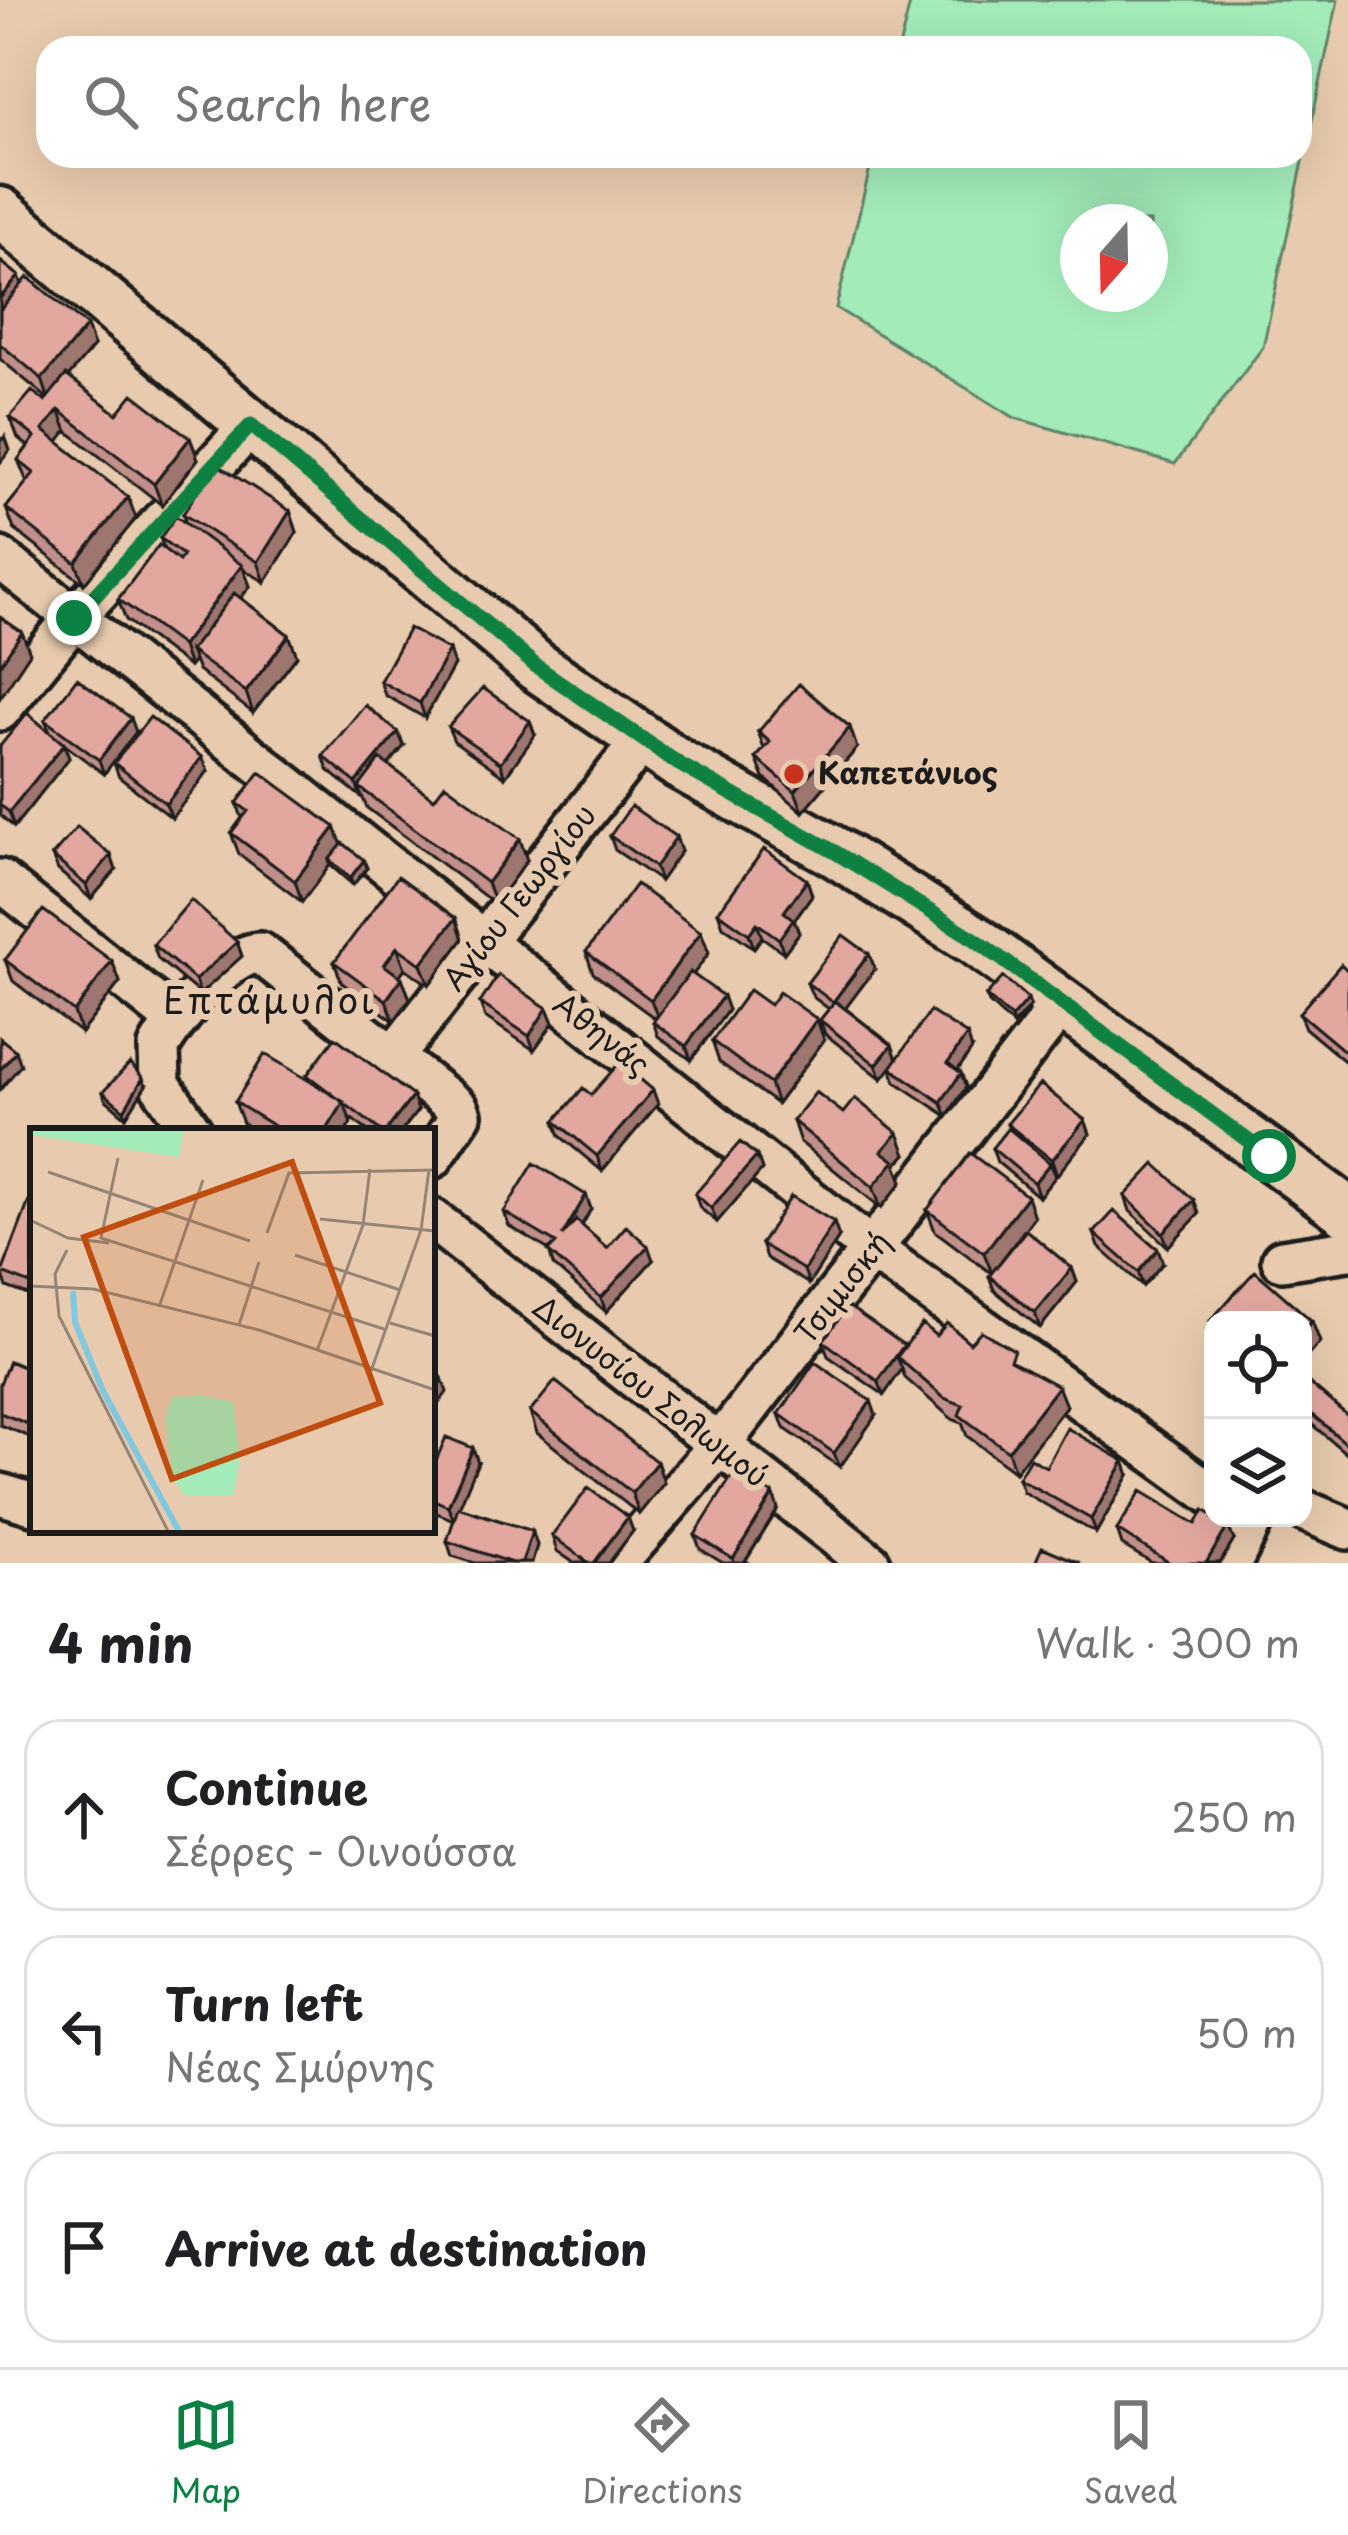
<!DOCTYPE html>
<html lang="en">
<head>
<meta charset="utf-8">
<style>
	:root { --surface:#fff; --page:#f2f2f2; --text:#202124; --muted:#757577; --line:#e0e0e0; --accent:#0b8043 }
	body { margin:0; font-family:"Playpen Sans",sans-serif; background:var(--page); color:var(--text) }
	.controls { position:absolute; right:36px; bottom:36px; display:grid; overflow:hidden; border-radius:24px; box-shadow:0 12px 48px #0002 }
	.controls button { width:108px; height:108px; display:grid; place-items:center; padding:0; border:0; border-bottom:3px solid var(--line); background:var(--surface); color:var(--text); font:60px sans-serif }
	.compass { position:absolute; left:1060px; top:204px; width:108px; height:108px; border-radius:50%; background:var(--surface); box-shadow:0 12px 48px #0002; rotate:200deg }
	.stop { position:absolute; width:36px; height:36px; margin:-27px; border:9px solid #0b8043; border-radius:50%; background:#fff }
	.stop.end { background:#0b8043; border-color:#fff; box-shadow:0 3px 12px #0008 }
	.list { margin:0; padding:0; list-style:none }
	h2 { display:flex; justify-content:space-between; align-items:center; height:156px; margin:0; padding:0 48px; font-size:51px }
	h2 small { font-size:39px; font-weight:400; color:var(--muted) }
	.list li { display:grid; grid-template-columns:78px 1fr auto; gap:36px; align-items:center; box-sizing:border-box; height:192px; margin:0 24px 24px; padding:0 24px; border:3px solid var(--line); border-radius:36px }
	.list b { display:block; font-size:45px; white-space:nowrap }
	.list p { margin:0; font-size:39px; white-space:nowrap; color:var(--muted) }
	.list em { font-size:39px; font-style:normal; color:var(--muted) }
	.icon { flex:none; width:66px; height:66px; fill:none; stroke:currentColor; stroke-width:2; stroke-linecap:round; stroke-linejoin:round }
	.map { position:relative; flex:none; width:1348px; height:1563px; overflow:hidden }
	.search { position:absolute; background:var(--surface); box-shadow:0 12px 48px #0002; left:36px; right:36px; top:36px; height:132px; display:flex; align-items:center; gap:30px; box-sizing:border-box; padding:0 42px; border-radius:36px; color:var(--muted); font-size:45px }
	.sheet { height:804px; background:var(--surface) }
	nav { display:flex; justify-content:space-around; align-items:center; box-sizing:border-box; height:168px; border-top:3px solid var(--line); background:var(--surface); font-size:33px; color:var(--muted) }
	nav a { display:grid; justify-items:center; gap:6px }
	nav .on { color:var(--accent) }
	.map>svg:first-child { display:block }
	.green { fill:#a3ebb9; stroke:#60846a; stroke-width:3; fill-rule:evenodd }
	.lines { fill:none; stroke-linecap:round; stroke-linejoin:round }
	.minor-casing { stroke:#1c1c1c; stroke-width:48 }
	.tertiary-casing { stroke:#1c1c1c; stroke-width:57 }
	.minor { stroke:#e8cbae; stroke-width:39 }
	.tertiary { stroke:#e8cbae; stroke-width:48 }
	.wall { fill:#c2908a; stroke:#1c1c1c; stroke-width:3 }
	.shaded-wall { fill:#9e7670; stroke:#1c1c1c; stroke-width:3 }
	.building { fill:#e2a8a0; stroke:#1c1c1c; stroke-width:3 }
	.route { stroke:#0b8043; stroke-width:15 }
	.poi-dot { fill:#c8321e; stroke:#e8cbae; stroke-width:4.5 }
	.labels { text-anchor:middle; stroke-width:12; stroke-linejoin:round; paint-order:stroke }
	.poi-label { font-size:30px; font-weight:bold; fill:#1c1c1c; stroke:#e8cbae; text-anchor:start }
	.street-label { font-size:30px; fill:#1c1c1c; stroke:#e8cbae }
	.quarter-label { font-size:36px; letter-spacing:3px; fill:#1c1c1c; stroke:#e8cbae }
	.inset-river { fill:none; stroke:#7fc8df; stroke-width:6 }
	.inset-road { fill:none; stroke:#968574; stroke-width:3 }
	.view { fill:#bf4d0f; fill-opacity:0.15; stroke:#bf4d0f; stroke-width:6 }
	.inset-edge { fill:none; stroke:#1c1c1c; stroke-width:6 }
</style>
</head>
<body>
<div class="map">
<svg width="1348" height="1563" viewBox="0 0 1348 1563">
	<rect width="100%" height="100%" fill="#e8cbae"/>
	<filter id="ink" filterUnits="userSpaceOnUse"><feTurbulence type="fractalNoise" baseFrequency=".00833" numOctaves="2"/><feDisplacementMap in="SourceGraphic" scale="24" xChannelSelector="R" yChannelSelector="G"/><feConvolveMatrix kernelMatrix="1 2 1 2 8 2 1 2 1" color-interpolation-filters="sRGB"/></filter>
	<g filter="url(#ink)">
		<path class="green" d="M911 0H1338L1263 347 1175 464 1015 418 836 308 873 156H1300V48H899ZM1078 222H1150V294H1078Z"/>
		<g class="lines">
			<g class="minor-casing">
				<path id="minor" d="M0 558 873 1250 1213 1495
					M0 710 74 618 251 425
					M0 880 176 1020
					M394 1056 644 738
					M192 1131 160 1084 159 1047C174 1020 228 952 260 953L458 1108 461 1115 432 1158
					M432 1219 870 1563
					M1282 1260 1348 1250
					M0 1494 33 1504
					M1303 1510 1348 1529
					M617 1563 718 1447 1060 1006
					M1231 1563 1251 1523 1244 1518"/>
			</g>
			<g class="tertiary-casing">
				<path id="tertiary" d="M0 212 536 666 679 764 835 852 976 941 1348 1212"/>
			</g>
			<use href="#minor" class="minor"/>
			<use href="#tertiary" class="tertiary"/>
		</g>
		<path class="wall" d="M0 261 19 276 22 285 94 346 68 377 117 414 190 438 198 459 162 505 67 431 58 442 136 518 84 584 14 529 6 508 27 482 18 460 28 446 18 438 10 417 47 398 0 359Z
			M290 511 297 532 265 582 243 569 250 586 241 598 289 635 297 656 253 713 198 671 194 661 189 667 126 620 118 599 164 549 160 538 186 524 183 514Z
			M454 665 425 718 385 695 380 681Z
			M45 720 136 732 104 774 65 745 69 758 14 827 0 815V746L50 732Z
			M448 727 535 735 505 777 454 741Z
			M758 732 857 748 803 812 764 778 756 758 764 749Z
			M404 746 388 765 434 799 527 860 495 904 367 808 362 796 361 797 328 770 323 756Z
			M202 757 208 771 172 818 119 777 114 763Z
			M237 803 335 827 341 845 367 868 353 885 330 865 302 902 239 854 231 833 242 818Z
			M610 836 676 837 681 851 660 881 615 850Z
			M52 856 116 870 91 899 58 870Z
			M807 880 812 895 794 920 799 933 784 953 762 937 754 948 723 926 718 912Z
			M456 918 463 939 429 985 405 968 399 976 402 978 410 999 394 1021 342 983 334 962Z
			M701 932 709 953 693 974 728 1010 691 1060 658 1036 653 1022 656 1019 593 973 586 952Z
			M237 942 242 956 200 994 158 959 153 945Z
			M869 954 875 969 845 1008 892 1045 897 1059 972 1049 958 1070 961 1073 966 1087 947 1116 896 1082 891 1068 896 1061 882 1079 825 1034 820 1020 829 1009 813 997 807 983Z
			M5 960 112 961 120 982 81 1033 13 981Z
			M1348 971V1064L1305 1028 1299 1013Z
			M986 996 1030 1006 1013 1025 989 1003Z
			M480 1003 547 1008 553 1023 534 1050 485 1017Z
			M824 1040 777 1104 719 1062 712 1041Z
			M307 1075 418 1110 402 1131H368L349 1117 351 1123 346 1131H255L243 1123 235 1102 309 1080Z
			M146 1085 126 1117 105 1099 103 1092Z
			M591 1095 658 1104 602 1171 560 1136 555 1121Z
			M843 1113 906 1154 896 1165 902 1182 881 1208 800 1142 793 1121Z
			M1085 1120 1090 1134 1057 1175 1053 1172 1055 1177 1039 1197 997 1162 992 1148 1009 1129 1007 1124Z
			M757 1156 762 1170 717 1222 700 1208 695 1194Z
			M586 1195 591 1209 582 1226 607 1248 653 1260 606 1312 553 1265 549 1250 509 1226 504 1212Z
			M1125 1196 1194 1200 1199 1214 1168 1247 1130 1211Z
			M33 1202V1297L7 1287 2 1273Z
			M927 1210 1034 1217 1002 1260 1072 1268 1077 1282 1040 1328 994 1290 989 1276 991 1273 935 1231Z
			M1094 1233 1163 1263 1143 1286 1099 1247Z
			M839 1237 809 1284 766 1258 761 1244Z
			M936 1336 970 1343 1020 1365 1066 1406 1015 1472 967 1436 962 1423 952 1419 905 1378 902 1369 884 1395 828 1356 823 1341 904 1345 905 1347Z
			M33 1371V1438L0 1425V1384Z
			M1303 1378 1348 1416V1455L1303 1417Z
			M530 1412 657 1462 664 1483 639 1514 537 1433Z
			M779 1414 876 1415 840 1467 784 1428Z
			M478 1462 459 1507 532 1531 537 1545 532 1563H475L452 1556 447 1541 454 1520 432 1511V1470Z
			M1046 1467 1129 1475 1096 1533 1023 1492 1018 1478Z
			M773 1494 778 1509 746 1561 749 1563H723L700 1549 695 1535Z
			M1196 1524 1234 1540 1220 1563H1152L1122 1545 1117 1530Z
			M633 1531 609 1563H574L557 1551 552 1536Z"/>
		<path class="shaded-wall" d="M19 276 24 290 0 319V298Z
			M87 326 94 346 49 400 42 379Z
			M59 410 67 431 51 451 43 430Z
			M5 436 10 450 0 463V442Z
			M190 438 198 459 162 505 154 484Z
			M128 497 136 518 84 584 76 563Z
			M290 511 297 532 265 582 258 562Z
			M242 565 250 586 197 656 190 651 194 661 189 667 182 646Z
			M22 632 30 653 0 698V665Z
			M289 635 297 656 253 713 246 692Z
			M449 650 454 665 425 718 420 703Z
			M131 718 136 732 104 774 99 760Z
			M530 721 535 735 505 777 500 763Z
			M850 727 857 748 803 812 795 791Z
			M398 732 404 746 366 792 359 787 361 797 356 783Z
			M64 744 69 758 14 827 9 812Z
			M202 757 208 771 172 818 166 804Z
			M335 827 343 848 329 860 330 865 302 902 295 881Z
			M676 837 681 851 660 881 655 867Z
			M520 839 527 860 495 904 487 883Z
			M111 855 116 870 91 899 86 885Z
			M364 860 367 868 353 885 350 878Z
			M807 880 812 895 794 920 799 933 784 953 779 939 784 912Z
			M456 918 463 939 429 985 421 964Z
			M757 923 762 937 754 948 749 934Z
			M701 932 709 953 659 1021 651 1000Z
			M237 942 242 956 200 994 195 980Z
			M397 947 405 968 392 986 384 965Z
			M869 954 875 969 839 1017 833 1002Z
			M112 961 120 982 81 1033 74 1012Z
			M402 978 410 999 394 1021 386 1000Z
			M723 996 728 1010 691 1060 686 1046Z
			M1028 999 1030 1006 1013 1025 1011 1018Z
			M547 1008 553 1023 534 1050 529 1036Z
			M817 1019 824 1040 777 1104 770 1084Z
			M967 1035 972 1049 953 1077 948 1063Z
			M892 1045 897 1060 882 1079 876 1065Z
			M16 1051 21 1065 0 1090V1070Z
			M961 1073 966 1087 947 1116 941 1102Z
			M143 1078 146 1085 126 1117 124 1110Z
			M653 1090 658 1104 602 1171 597 1156Z
			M413 1096 418 1110 402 1131H386Z
			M344 1102 351 1123 346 1131H326Z
			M1085 1120 1090 1134 1057 1175 1052 1160Z
			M898 1133 906 1154 896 1165 902 1182 881 1208 873 1187 882 1151Z
			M757 1156 762 1170 717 1222 711 1208Z
			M1050 1163 1055 1177 1039 1197 1034 1183Z
			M586 1195 591 1209 567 1250 562 1236Z
			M1027 1196 1034 1217 992 1273 984 1253Z
			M1194 1200 1199 1214 1168 1247 1163 1233Z
			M834 1222 839 1237 809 1284 804 1270Z
			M648 1246 653 1260 606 1312 601 1298Z
			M1158 1249 1163 1263 1143 1286 1138 1272Z
			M1072 1268 1077 1282 1040 1328 1035 1313Z
			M1312 1321 1320 1342 1303 1361V1331Z
			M904 1345 909 1359 897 1357 902 1369 884 1395 878 1381Z
			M442 1378 447 1392 432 1413V1391Z
			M1058 1386 1066 1406 1015 1472 1008 1451Z
			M871 1401 876 1415 840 1467 834 1453Z
			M473 1448 478 1462 454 1520 448 1506Z
			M1124 1461 1129 1475 1096 1533 1091 1519Z
			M657 1462 664 1483 639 1514 632 1493Z
			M773 1494 778 1509 744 1563H734L733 1559Z
			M628 1517 633 1531 609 1563H594Z
			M1228 1526 1234 1540 1220 1563H1206Z
			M532 1531 537 1545 532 1563H522Z"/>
		<path class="building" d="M0 261 19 276 0 298Z
			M28 277 87 326 42 379 0 344V310Z
			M66 375 117 414 133 394 190 438 154 484 59 410 43 430 128 497 76 563 6 508 34 473 18 460 35 437 10 417 32 391 45 401Z
			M215 463 290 511 258 562 183 514Z
			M176 516 242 565 182 646 118 599 159 545 179 561 183 555 160 538Z
			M234 593 289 635 246 692 190 651Z
			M0 617 22 632 0 665Z
			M409 628 449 650 420 703 380 681Z
			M77 678 131 718 99 760 45 720Z
			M799 684 850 727 795 791 756 758 770 742 758 732Z
			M483 688 530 721 500 763 448 727Z
			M365 705 398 732 356 783 323 756Z
			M27 713 64 744 9 812 0 805V746Z
			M150 717 202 757 166 804 114 763Z
			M380 759 434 799 445 784 520 839 487 883 359 787Z
			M260 772 335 827 295 881 231 833 248 811 237 803Z
			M631 806 676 837 655 867 610 836Z
			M77 827 111 855 86 885 52 856Z
			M343 843 364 860 350 878 329 860Z
			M764 849 807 880 784 912 793 919 779 939 757 923 749 934 718 912Z
			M398 876 456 918 421 964 397 947 384 965 402 978 386 1000 334 962Z
			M636 884 701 932 651 1000 586 952Z
			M191 900 237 942 195 980 153 945Z
			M43 910 112 961 74 1012 5 960Z
			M843 935 869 954 833 1002 807 983Z
			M1341 964 1348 971V1054L1299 1013Z
			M690 972 723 996 686 1046 653 1022Z
			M498 975 547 1008 529 1036 480 1003Z
			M1003 977 1028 999 1011 1018 986 996Z
			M749 990 770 1005 779 992 817 1019 770 1084 712 1041Z
			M835 1001 892 1045 876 1065 820 1020Z
			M930 1011 967 1035 948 1063 961 1073 941 1102 891 1068Z
			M335 1037 413 1096 386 1131H381L307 1075Z
			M0 1038 16 1051 0 1070Z
			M265 1054 344 1102 326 1131H282L235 1102Z
			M620 1062 653 1090 597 1156 555 1121 583 1088 591 1095Z
			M130 1063 143 1078 124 1110 103 1092Z
			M1040 1084 1085 1120 1052 1160 1007 1124Z
			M816 1092 843 1113 855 1098 898 1133 882 1151 895 1161 873 1187 793 1121Z
			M1008 1128 1050 1163 1034 1183 992 1148Z
			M740 1142 757 1156 711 1208 695 1194Z
			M970 1153 1027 1196 984 1253 927 1210Z
			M534 1163 586 1195 562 1236 576 1220 607 1248 626 1226 648 1246 601 1298 548 1251 556 1243 504 1212Z
			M1155 1164 1194 1200 1163 1233 1125 1196Z
			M791 1196 834 1222 804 1270 761 1244Z
			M29 1201 33 1202V1285L2 1273Z
			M1114 1211 1158 1249 1138 1272 1094 1233Z
			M1026 1230 1072 1268 1035 1313 989 1276Z
			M1255 1271 1312 1321 1303 1331V1320H1213V1324L1210 1321Z
			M848 1306 904 1345 878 1381 823 1341Z
			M947 1323 970 1343 981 1331 1014 1350 1010 1360 1058 1386 1008 1451 959 1415 963 1405 944 1398 897 1357 922 1324 936 1336Z
			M9 1361 33 1371V1426L0 1413V1384Z
			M815 1362 871 1401 834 1453 779 1414Z
			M432 1371 442 1378 432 1391Z
			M1303 1378 1348 1416V1445L1303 1407Z
			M555 1381 657 1462 632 1493 530 1412Z
			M1067 1428 1124 1461 1091 1519 1018 1478 1030 1458 1046 1467Z
			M446 1437 473 1448 448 1506 432 1499V1470Z
			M735 1471 773 1494 733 1559 695 1535Z
			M588 1488 628 1517 594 1563H589L552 1536Z
			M1141 1491 1196 1524 1204 1510 1213 1516V1518H1216L1228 1526 1206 1563H1170L1117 1530Z
			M458 1507 532 1531 522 1563H512L447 1541Z
			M1042 1547 1080 1563H1035Z"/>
	</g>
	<g class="lines" filter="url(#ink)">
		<path class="route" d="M74 618 251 425 536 666 679 764 835 852 976 940 1269 1156"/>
	</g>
	<circle class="poi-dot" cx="794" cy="774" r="12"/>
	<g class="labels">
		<g class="poi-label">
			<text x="818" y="784">Καπετάνιος</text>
		</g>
		<g class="street-label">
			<text transform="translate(520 898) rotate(-52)" y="10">Αγίου Γεωργίου</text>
			<text transform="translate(601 1035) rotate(38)" y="10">Αθηνάς</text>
			<text transform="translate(843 1288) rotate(-52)" y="10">Τσιμισκή</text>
			<text transform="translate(650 1392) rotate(38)" y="10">Διονυσίου Σολωμού</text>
		</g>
		<g class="quarter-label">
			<text x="270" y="1014">Επτάμυλοι</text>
		</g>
	</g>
	<g transform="translate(30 1128)">
		<rect width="405" height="405" fill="#e8cbae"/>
		<path d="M154 0 149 29 0 7V0ZM170 267 203 274 210 332 203 367H155L142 349 135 292 142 269Z" fill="#a3ebb9"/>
		<path class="inset-river" d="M43 163 45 194 73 263 150 405"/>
		<path class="inset-road" d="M88 30 71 110 357 202M18 44 220 113M290 91 405 103M0 92 38 110 79 115M237 105 259 45 405 42M37 122 25 146 29 188 139 405M265 127 370 162M0 158 63 161 229 202 405 262M129 179 173 52M360 195 405 208M209 197 229 134M287 223 333 97 340 41M341 243 391 102 399 42"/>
		<path class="view" d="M262 34 350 275 142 351 54 109Z"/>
		<rect width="405" height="405" class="inset-edge"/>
	</g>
</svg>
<div class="controls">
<button><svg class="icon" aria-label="locate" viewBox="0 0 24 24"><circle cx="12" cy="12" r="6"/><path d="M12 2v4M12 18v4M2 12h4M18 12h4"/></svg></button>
<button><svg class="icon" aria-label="layers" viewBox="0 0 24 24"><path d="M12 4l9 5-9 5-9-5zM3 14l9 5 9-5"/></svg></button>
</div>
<svg class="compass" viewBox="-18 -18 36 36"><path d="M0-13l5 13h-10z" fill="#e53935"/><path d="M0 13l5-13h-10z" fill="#757577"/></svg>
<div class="stop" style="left:1269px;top:1156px"></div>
<div class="stop end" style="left:74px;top:618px"></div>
<div class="search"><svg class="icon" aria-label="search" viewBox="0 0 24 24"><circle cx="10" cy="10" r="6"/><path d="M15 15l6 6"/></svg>Search here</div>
</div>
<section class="sheet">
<h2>4 min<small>Walk · 300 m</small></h2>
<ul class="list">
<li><svg class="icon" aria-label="ahead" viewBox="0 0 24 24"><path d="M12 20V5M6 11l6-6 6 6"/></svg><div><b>Continue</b><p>Σέρρες - Οινούσσα</p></div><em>250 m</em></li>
<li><svg class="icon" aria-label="left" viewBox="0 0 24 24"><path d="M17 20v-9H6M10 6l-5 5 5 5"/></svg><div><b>Turn left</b><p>Νέας Σμύρνης</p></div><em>50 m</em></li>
<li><svg class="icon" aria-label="arrive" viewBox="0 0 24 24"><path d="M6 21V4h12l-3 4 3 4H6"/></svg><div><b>Arrive at destination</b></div></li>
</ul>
</section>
<nav>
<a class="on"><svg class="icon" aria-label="map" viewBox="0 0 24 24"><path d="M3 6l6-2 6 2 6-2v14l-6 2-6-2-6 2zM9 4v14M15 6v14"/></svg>Map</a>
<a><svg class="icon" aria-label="directions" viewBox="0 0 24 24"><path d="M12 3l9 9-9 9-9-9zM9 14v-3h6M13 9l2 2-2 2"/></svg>Directions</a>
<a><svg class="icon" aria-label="saved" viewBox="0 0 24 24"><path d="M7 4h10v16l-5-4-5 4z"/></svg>Saved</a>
</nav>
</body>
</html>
